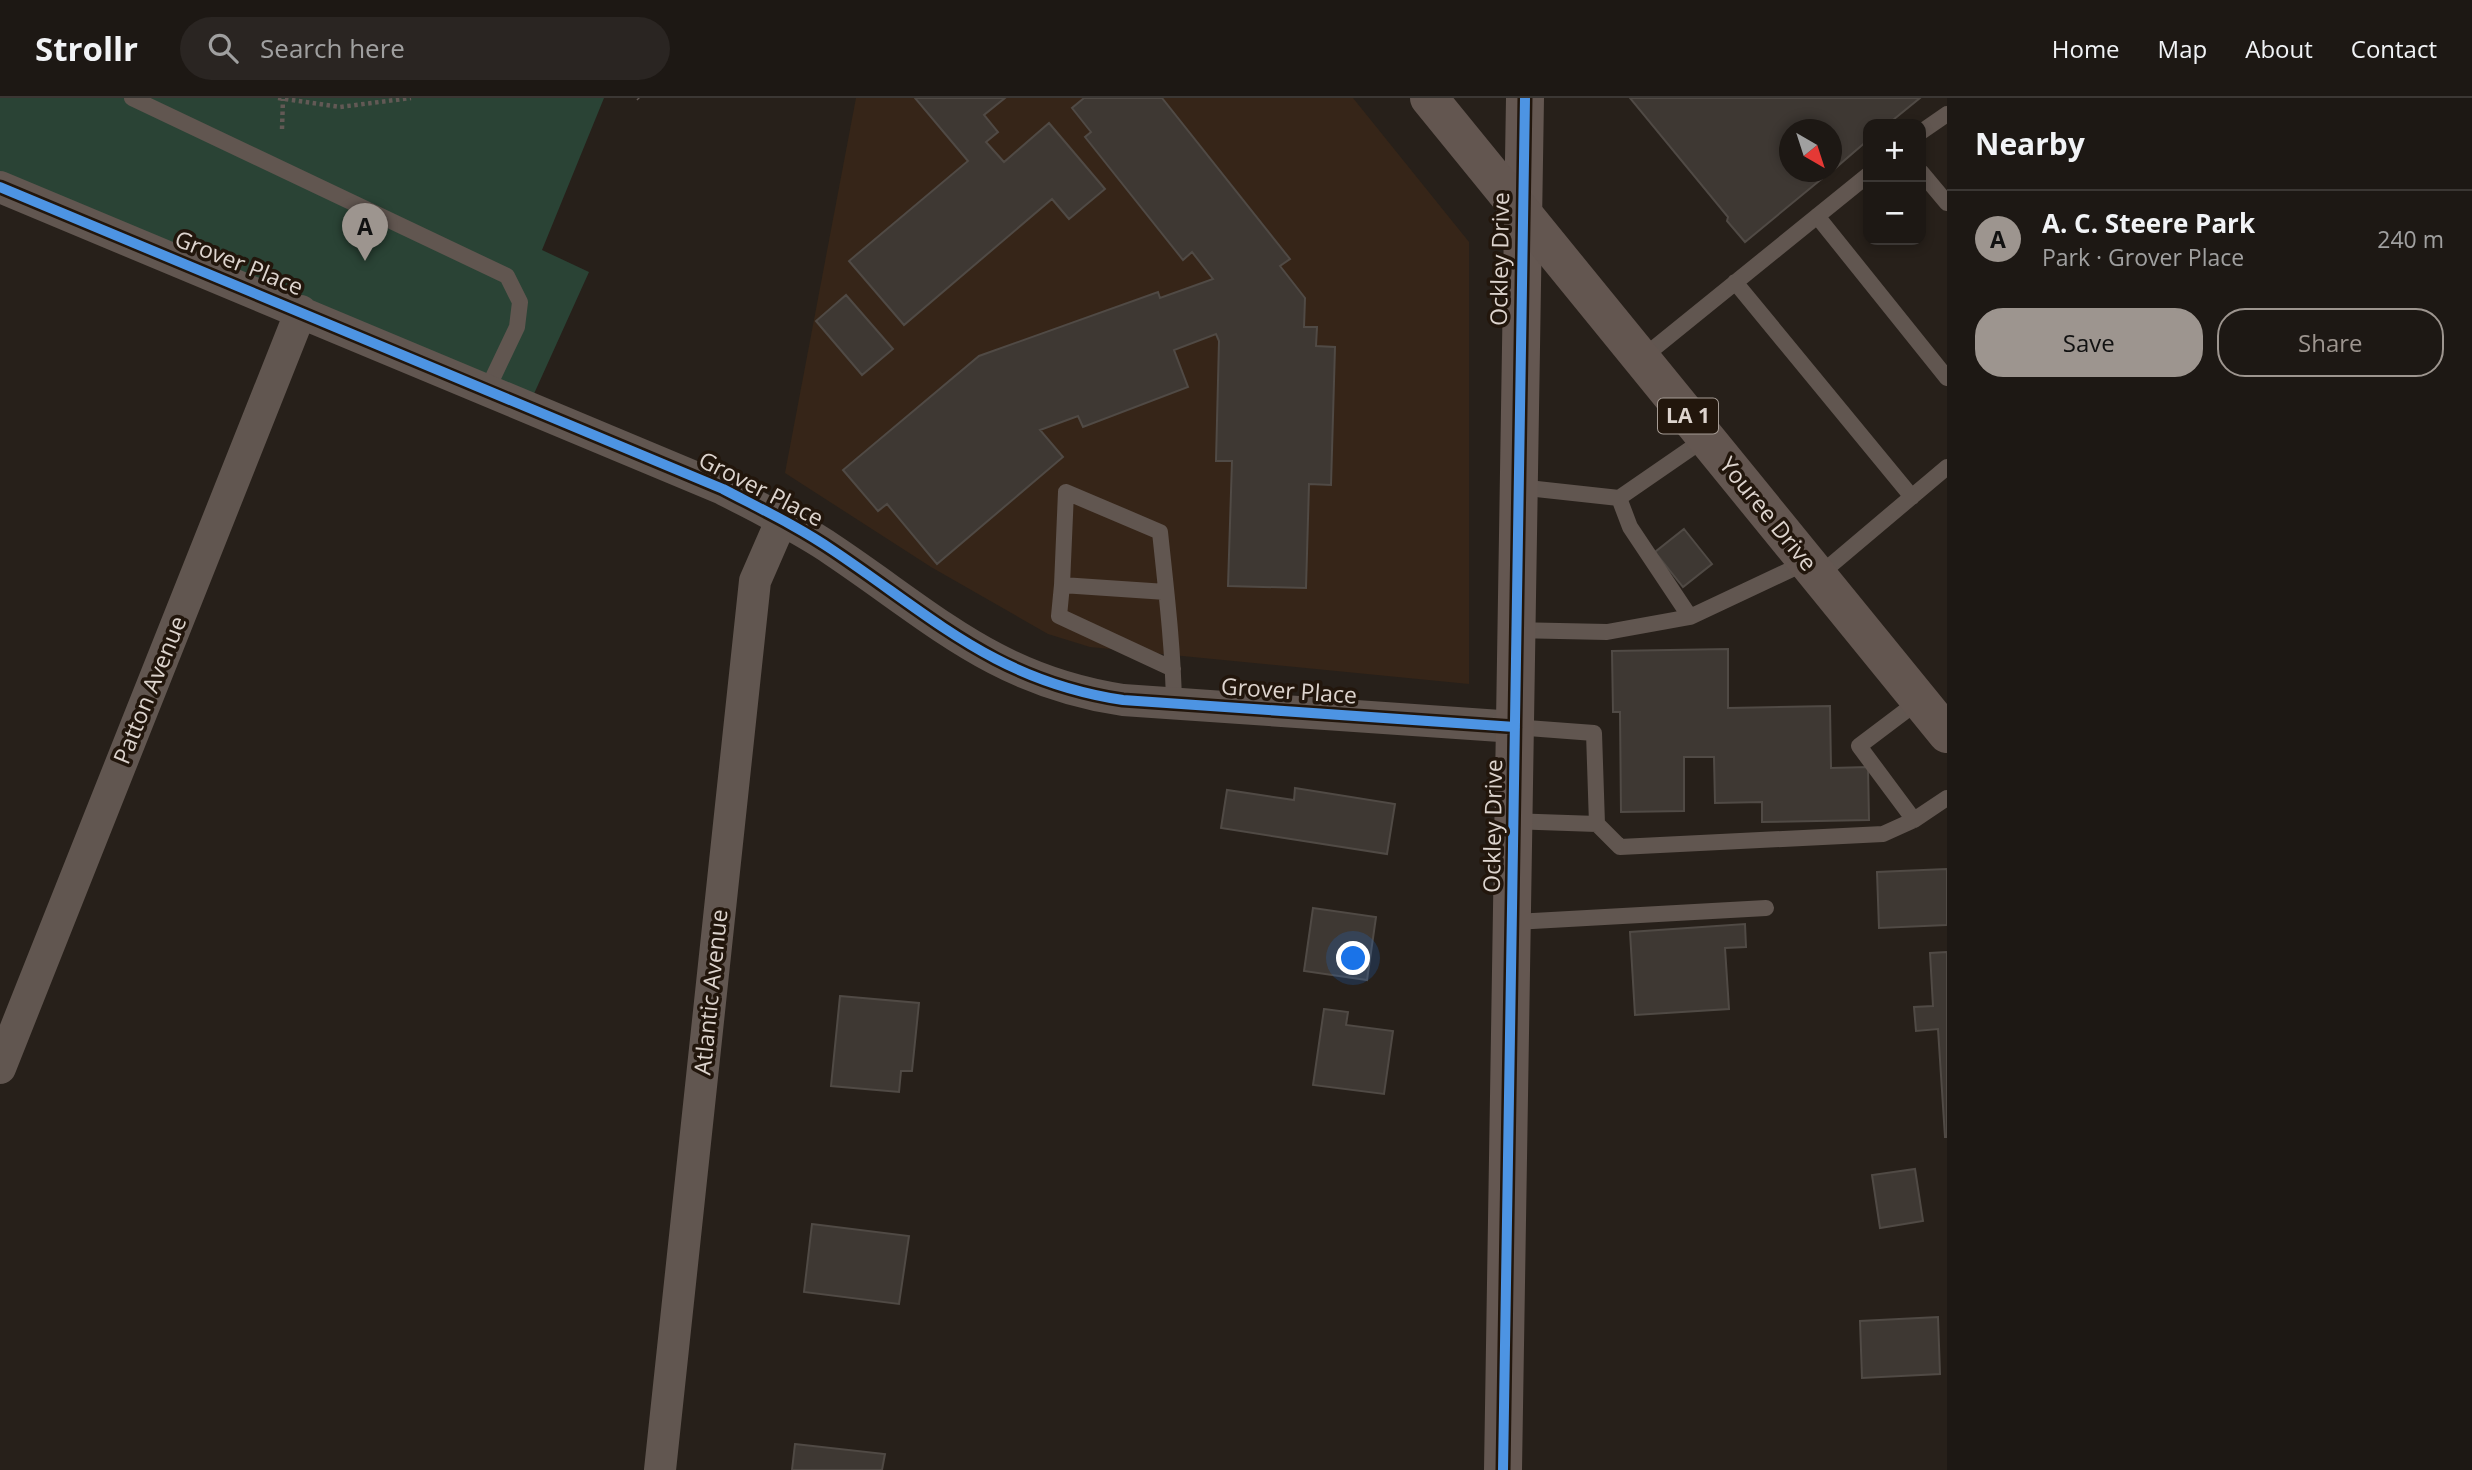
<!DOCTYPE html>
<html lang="en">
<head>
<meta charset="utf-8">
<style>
	:root { --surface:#1d1814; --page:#2a2522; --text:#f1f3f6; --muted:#a0a0a0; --line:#3b3734; --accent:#9d958f }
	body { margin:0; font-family:"Open Sans",sans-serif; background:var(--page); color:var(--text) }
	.controls { position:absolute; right:21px; top:21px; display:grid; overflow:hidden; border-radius:14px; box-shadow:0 4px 10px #0003 }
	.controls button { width:63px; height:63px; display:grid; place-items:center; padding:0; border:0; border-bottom:2px solid var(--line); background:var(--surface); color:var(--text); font:35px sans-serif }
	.compass { position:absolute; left:1779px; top:21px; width:63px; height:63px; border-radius:50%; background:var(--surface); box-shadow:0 4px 10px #0003; rotate:141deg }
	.you { position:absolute; left:1354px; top:861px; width:24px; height:24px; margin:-18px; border:5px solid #fff; border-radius:50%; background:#1a73e8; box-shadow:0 0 0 10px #1a73e833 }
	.badge { display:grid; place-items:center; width:46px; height:46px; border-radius:50%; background:var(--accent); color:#111; font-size:23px; font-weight:700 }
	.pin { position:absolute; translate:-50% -58px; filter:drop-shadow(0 2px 4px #0008) }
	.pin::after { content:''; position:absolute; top:37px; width:24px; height:21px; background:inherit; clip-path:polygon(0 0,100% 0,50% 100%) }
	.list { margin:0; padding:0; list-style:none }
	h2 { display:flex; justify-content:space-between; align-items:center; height:91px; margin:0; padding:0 28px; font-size:30px }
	h2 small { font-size:23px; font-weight:400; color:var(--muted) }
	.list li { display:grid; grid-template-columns:46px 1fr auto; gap:21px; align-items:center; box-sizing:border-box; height:98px; padding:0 28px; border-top:2px solid var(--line) }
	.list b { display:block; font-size:26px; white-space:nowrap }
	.list p { margin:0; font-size:23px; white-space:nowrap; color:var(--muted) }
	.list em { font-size:23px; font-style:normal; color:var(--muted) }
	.actions { display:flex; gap:14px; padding:21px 28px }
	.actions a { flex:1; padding:16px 0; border:2px solid var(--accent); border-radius:28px; text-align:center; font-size:24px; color:var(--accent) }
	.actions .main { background:var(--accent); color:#111 }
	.icon { flex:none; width:38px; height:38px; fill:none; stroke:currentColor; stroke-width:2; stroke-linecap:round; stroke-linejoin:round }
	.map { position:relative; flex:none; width:1947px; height:1372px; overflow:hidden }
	header { display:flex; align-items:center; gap:42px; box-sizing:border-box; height:98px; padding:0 35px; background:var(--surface); border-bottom:2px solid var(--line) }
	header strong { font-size:33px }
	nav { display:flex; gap:38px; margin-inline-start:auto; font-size:24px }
	.search { width:490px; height:63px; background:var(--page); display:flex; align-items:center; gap:18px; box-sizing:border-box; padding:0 24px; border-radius:38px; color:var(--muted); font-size:26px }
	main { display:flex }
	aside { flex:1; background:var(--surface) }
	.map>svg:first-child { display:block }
	.built { fill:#362518 }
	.green { fill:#2a4335 }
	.building { fill:#3e3833; stroke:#504a45; stroke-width:2 }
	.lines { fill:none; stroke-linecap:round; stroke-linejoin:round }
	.path { stroke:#625955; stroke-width:4.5; stroke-dasharray:3.5 3.5; stroke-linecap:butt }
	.lane { stroke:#615650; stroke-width:16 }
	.street { stroke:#615650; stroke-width:32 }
	.secondary { stroke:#645751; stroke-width:38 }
	.primary { stroke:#635650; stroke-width:38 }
	.cycleway-casing { stroke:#22160c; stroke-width:15 }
	.cycleway { stroke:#4d94e3; stroke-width:10 }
	.labels { text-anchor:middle; stroke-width:7; stroke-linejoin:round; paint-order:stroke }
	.shield { fill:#22160c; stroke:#a59b94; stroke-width:2 }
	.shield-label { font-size:21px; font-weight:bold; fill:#ddd4ce }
	.street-label { font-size:23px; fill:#ddd4ce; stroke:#22160c }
</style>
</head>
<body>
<header>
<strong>Strollr</strong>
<div class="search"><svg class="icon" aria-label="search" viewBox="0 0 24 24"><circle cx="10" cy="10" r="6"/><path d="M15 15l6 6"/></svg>Search here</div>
<nav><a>Home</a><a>Map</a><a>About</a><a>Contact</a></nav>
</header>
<main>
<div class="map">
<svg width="1947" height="1372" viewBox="0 0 1947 1372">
	<rect width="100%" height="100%" fill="#27201a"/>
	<path class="built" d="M856 0H1353L1469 144V586L1090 549 1048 536 931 469 785 375Z"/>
	<path class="green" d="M0 0H604L542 152 589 174 528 309 0 96Z"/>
	<path class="building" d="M915 0H1005L984 17 998 34 986 44 1004 64 1049 25 1105 91 1069 121 1052 101 904 227 849 163 968 63Z
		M1084 0H1162L1290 161 1280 168 1305 200 1304 229H1317L1316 248 1335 249 1331 387 1309 386 1306 490 1228 488 1232 363H1216L1219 243 1216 236 1174 252 1188 289 1083 329 1078 318 1040 332 1063 359 937 466 887 406 878 413 843 372 979 258 1158 194 1160 200 1213 181 1192 154 1183 162 1085 39 1091 34 1072 10Z
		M1630 0H1920L1888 26H1868V42L1832 73V32H1790V74H1830L1745 144 1727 123 1728 119Z
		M846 197 893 251 862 277 816 223Z
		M1684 431 1712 466 1683 489 1655 454Z
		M1728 551V610L1830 608 1831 670 1868 669 1869 722 1762 724V704L1715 705 1714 659H1684V713L1621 714 1620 614H1613L1612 553Z
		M1295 690 1395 706 1387 756 1221 730 1227 692 1294 702Z
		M1947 771V827L1879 830 1877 774Z
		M1313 810 1376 819 1367 882 1304 873Z
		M1745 826 1746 849 1725 850 1729 911 1635 917 1630 834Z
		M1947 854V1039H1945L1938 931 1916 933 1914 909 1933 908 1930 855Z
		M840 898 919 905 912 973H901L899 994 831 988Z
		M1324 911 1348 914 1346 927 1393 933 1384 996 1313 987Z
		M1915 1071 1923 1123 1880 1130 1872 1077Z
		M812 1126 909 1138 899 1206 804 1194Z
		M1938 1219 1940 1276 1862 1280 1860 1223Z
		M795 1346 885 1356 882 1372H792Z"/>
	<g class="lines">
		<path class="path" d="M278 0 340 9 411 0
			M638 0 639 1
			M282 31 283 1"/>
		<path class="lane" d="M132 0 507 178 520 204 517 229 487 292
			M1921 34 1947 16
			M1921 74 1947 105
			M1817 118 1947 280
			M1735 184 1912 399
			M1642 260 1868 77
			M1706 340 1619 400 1630 429 1690 519 1807 464
			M1518 389 1619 400
			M1818 478 1947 369
			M1062 487 1059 518 1173 571
			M1166 494 1062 487 1066 394 1160 434C1166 491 1173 548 1174 606
			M1516 532 1607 534 1690 519
			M1515 629 1594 635 1597 726 1620 749 1883 736 1914 722 1947 700
			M1914 722 1859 648 1920 602
			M1513 723 1597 726
			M1513 824 1766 810"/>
		<path class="street" d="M0 89 723 391C761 411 799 429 834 453 935 521 997 583 1123 602L1515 629
			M0 970 301 213
			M660 1372 755 483 782 421"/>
		<path class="secondary" d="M1503 1372 1525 0"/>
		<path class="primary" d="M1429 0 1947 636"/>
		<g class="cycleway-casing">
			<path id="cycleway" d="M0 89 723 391C761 411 799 429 834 453 935 521 997 583 1123 602L1515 629
				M1503 1372 1525 0"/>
		</g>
		<use href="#cycleway" class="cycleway"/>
	</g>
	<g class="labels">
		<rect class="shield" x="1658" y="300.5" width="60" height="35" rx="5"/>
		<g class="shield-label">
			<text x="1688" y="325">LA 1</text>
		</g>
		<g class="street-label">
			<text transform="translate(1500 161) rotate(-89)" y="8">Ockley Drive</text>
			<text transform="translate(239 165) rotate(22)" y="8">Grover Place</text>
			<text transform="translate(761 391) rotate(27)" y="8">Grover Place</text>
			<text transform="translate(1768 416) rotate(51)" y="8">Youree Drive</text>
			<text transform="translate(150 592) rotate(-68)" y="8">Patton Avenue</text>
			<text transform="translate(1289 593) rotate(4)" y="8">Grover Place</text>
			<text transform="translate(1493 728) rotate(-89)" y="8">Ockley Drive</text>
			<text transform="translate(711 894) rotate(-84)" y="8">Atlantic Avenue</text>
		</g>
	</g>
</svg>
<div class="controls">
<button>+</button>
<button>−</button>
</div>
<svg class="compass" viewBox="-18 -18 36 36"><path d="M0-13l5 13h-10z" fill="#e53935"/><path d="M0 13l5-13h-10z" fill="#a0a0a0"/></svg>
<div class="you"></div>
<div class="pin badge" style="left:365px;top:163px">A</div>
</div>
<aside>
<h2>Nearby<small></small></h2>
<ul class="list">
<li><span class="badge">A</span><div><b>A. C. Steere Park</b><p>Park · Grover Place</p></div><em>240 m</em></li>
</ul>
<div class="actions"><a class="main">Save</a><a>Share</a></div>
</aside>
</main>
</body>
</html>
